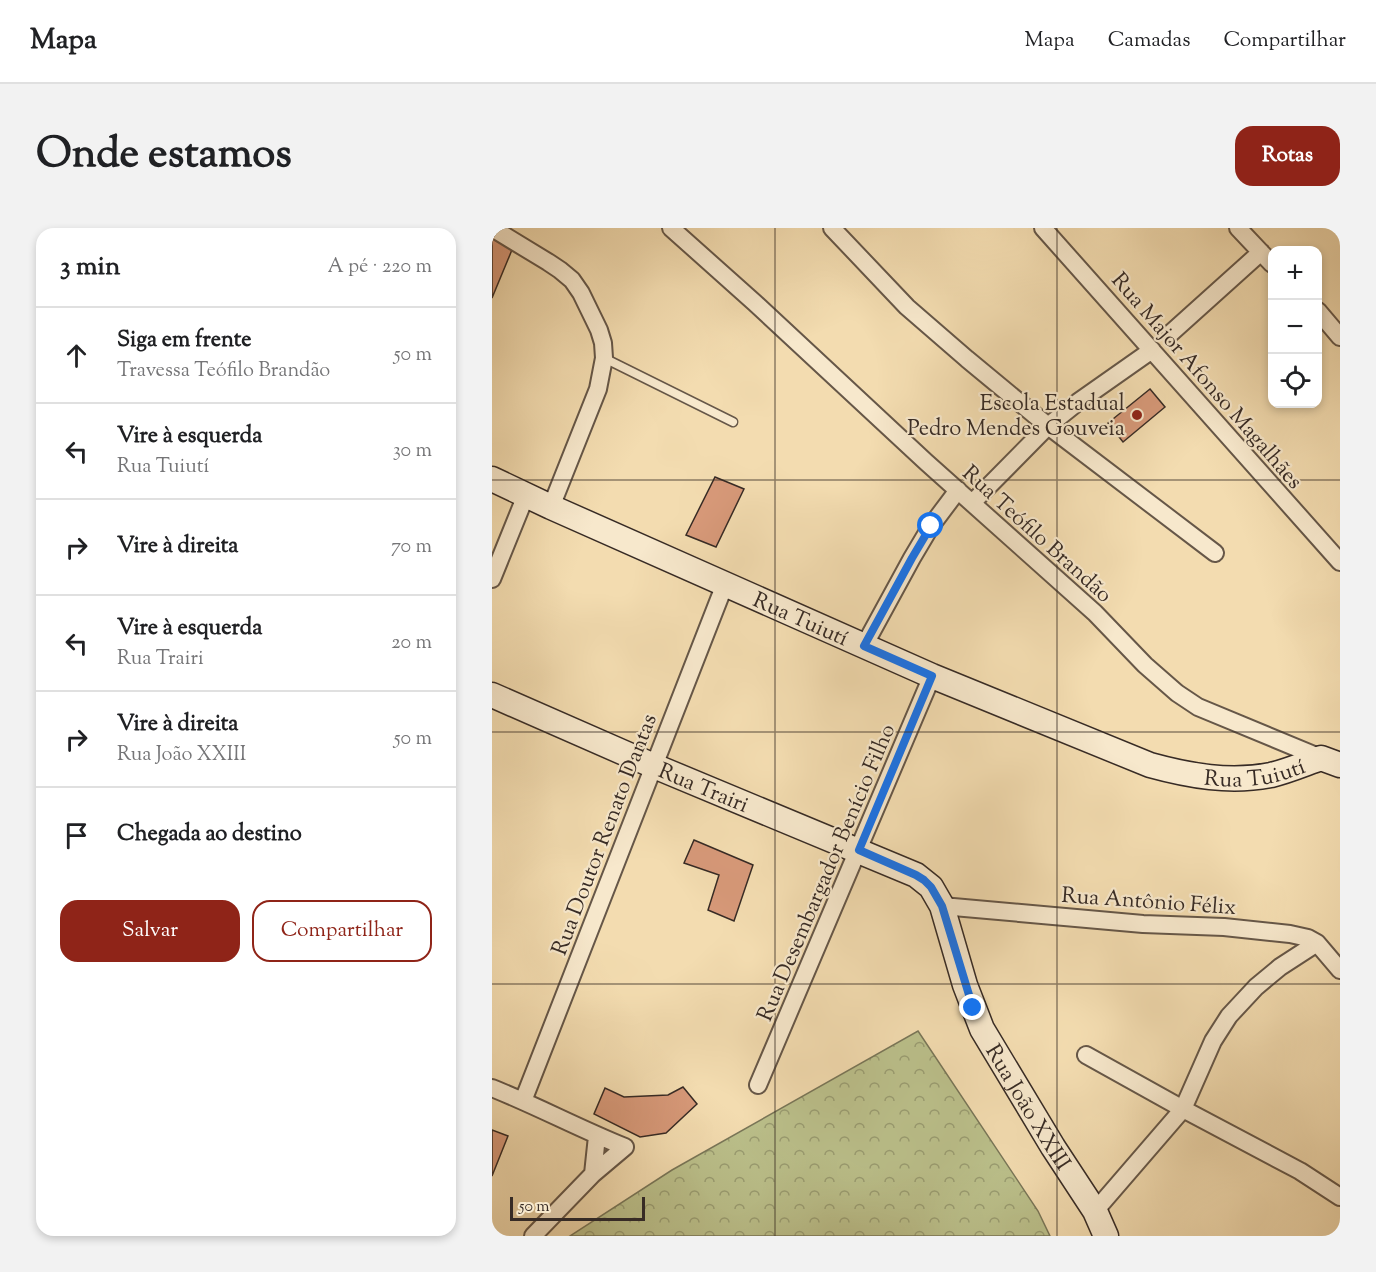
<!DOCTYPE html>
<html lang="pt">
<head>
<meta charset="utf-8">
<style>
	:root { --surface:#fff; --page:#f2f2f2; --text:#202124; --muted:#757577; --line:#e0e0e0; --accent:#8f2418 }
	body { margin:0; font-family:"Sorts Mill Goudy",serif; background:var(--page); color:var(--text) }
	.controls { position:absolute; right:18px; top:18px; display:grid; overflow:hidden; border-radius:12px; box-shadow:0 3px 9px #0003 }
	.controls button { width:54px; height:54px; display:grid; place-items:center; padding:0; border:0; border-bottom:2px solid var(--line); background:var(--surface); color:var(--text); font:30px sans-serif }
	.scale { position:absolute; left:18px; bottom:15px; width:135px; box-sizing:border-box; padding-left:6px; border:3px solid #372b25; border-top:0; font-size:16px; line-height:21px; white-space:nowrap; color:#372b25; -webkit-text-stroke:4px #f7e8cc; paint-order:stroke }
	.stop { position:absolute; width:18px; height:18px; margin:-14px; border:4px solid #1a73e8; border-radius:50%; background:#fff }
	.stop.end { background:#1a73e8; border-color:#fff; box-shadow:0 2px 6px #0008 }
	.list { margin:0; padding:0; list-style:none }
	h2 { display:flex; justify-content:space-between; align-items:center; height:78px; margin:0; padding:0 24px; font-size:26px }
	h2 small { font-size:20px; font-weight:400; color:var(--muted) }
	.list li { display:grid; grid-template-columns:39px 1fr auto; gap:18px; align-items:center; box-sizing:border-box; height:96px; padding:0 24px; border-top:2px solid var(--line) }
	.list b { display:block; font-size:22px; white-space:nowrap }
	.list p { margin:0; font-size:20px; white-space:nowrap; color:var(--muted) }
	.list em { font-size:20px; font-style:normal; color:var(--muted) }
	.actions { display:flex; gap:12px; padding:18px 24px }
	.actions a { flex:1; padding:14px 0; border:2px solid var(--accent); border-radius:18px; text-align:center; font-size:21px; color:var(--accent) }
	.actions .main { background:var(--accent); color:#fff }
	.icon { flex:none; width:33px; height:33px; fill:none; stroke:currentColor; stroke-width:2; stroke-linecap:round; stroke-linejoin:round }
	.map { position:relative; flex:none; width:848px; height:1008px; overflow:hidden; border-radius:18px }
	header { display:flex; align-items:center; gap:36px; box-sizing:border-box; height:84px; padding:0 30px; background:var(--surface); border-bottom:2px solid var(--line) }
	header strong { font-size:28px }
	nav { display:flex; gap:33px; margin-inline-start:auto; font-size:21px }
	.intro { display:flex; align-items:center; justify-content:space-between; box-sizing:border-box; height:144px; padding:0 36px }
	h1 { margin:0; font-size:42px }
	.button { padding:15px 27px; border-radius:18px; background:var(--accent); color:#fff; font-size:21px; font-weight:700 }
	main { display:flex; gap:36px; padding:0 36px }
	aside { flex:1; background:var(--surface); border-radius:18px; box-shadow:0 3px 9px #0003 }
	.map>svg:first-child { display:block }
	.forest { fill:url(#forest-crowns); stroke:#797658; stroke-width:1.5 }
	.building { fill:#d79979; stroke:#372b25; stroke-width:1.5 }
	.lines { fill:none; stroke-linecap:round; stroke-linejoin:round }
	.lane-casing { stroke:#665748; stroke-width:11 }
	.street-casing { stroke:#665748; stroke-width:20 }
	.secondary-casing { stroke:#372b25; stroke-width:27 }
	.lane { stroke:#f7e8cc; stroke-width:8 }
	.street { stroke:#f7e8cc; stroke-width:16 }
	.secondary { stroke:#f7e8cc; stroke-width:24 }
	.route { stroke:#1a73e8; stroke-width:8 }
	.grid { fill:none; stroke:#372b25; stroke-width:1.5; stroke-opacity:0.55 }
	.poi-dot { fill:#8f2418; stroke:#f7e8cc; stroke-width:2 }
	.labels { text-anchor:middle; stroke-width:4.5; stroke-linejoin:round; paint-order:stroke }
	.street-label { font-size:22px; fill:#372b25; stroke:#f7e8cc }
	.poi-label { font-size:22px; fill:#372b25; stroke:#f7e8cc; text-anchor:end }
</style>
</head>
<body>
<header>
<strong>Mapa</strong>
<nav><a>Mapa</a><a>Camadas</a><a>Compartilhar</a></nav>
</header>
<div class="intro"><h1>Onde estamos</h1><a class="button">Rotas</a></div>
<main>
<aside>
<h2>3 min<small>A pé · 220 m</small></h2>
<ul class="list">
<li><svg class="icon" aria-label="ahead" viewBox="0 0 24 24"><path d="M12 20V5M6 11l6-6 6 6"/></svg><div><b>Siga em frente</b><p>Travessa Teófilo Brandão</p></div><em>50 m</em></li>
<li><svg class="icon" aria-label="left" viewBox="0 0 24 24"><path d="M17 20v-9H6M10 6l-5 5 5 5"/></svg><div><b>Vire à esquerda</b><p>Rua Tuiutí</p></div><em>30 m</em></li>
<li><svg class="icon" aria-label="right" viewBox="0 0 24 24"><path d="M7 20v-9h11M14 6l5 5-5 5"/></svg><div><b>Vire à direita</b></div><em>70 m</em></li>
<li><svg class="icon" aria-label="left" viewBox="0 0 24 24"><path d="M17 20v-9H6M10 6l-5 5 5 5"/></svg><div><b>Vire à esquerda</b><p>Rua Trairi</p></div><em>20 m</em></li>
<li><svg class="icon" aria-label="right" viewBox="0 0 24 24"><path d="M7 20v-9h11M14 6l5 5-5 5"/></svg><div><b>Vire à direita</b><p>Rua João XXIII</p></div><em>50 m</em></li>
<li><svg class="icon" aria-label="arrive" viewBox="0 0 24 24"><path d="M6 21V4h12l-3 4 3 4H6"/></svg><div><b>Chegada ao destino</b></div></li>
</ul>
<div class="actions"><a class="main">Salvar</a><a>Compartilhar</a></div>
</aside>
<div class="map">
<svg width="848" height="1008" viewBox="0 0 848 1008">
	<defs>
		<pattern id="forest-crowns" width="20" height="18" patternUnits="userSpaceOnUse" patternTransform="scale(1.5)"><rect width="20" height="18" fill="#bbc08b"/><path d="M2 6a3 3 0 1 1 6 0M12 15a3 3 0 1 1 6 0" fill="none" stroke="#999c71"/></pattern>
	</defs>
	<rect width="100%" height="100%" fill="#f3dcb0"/>
	<filter id="stains"><feTurbulence type="fractalNoise" baseFrequency=".00333" numOctaves="4"/><feColorMatrix values="0 0 0 0 .2 0 0 0 0 .09 0 0 0 0 .02 0 0 0 .5 -.17"/></filter>
	<radialGradient id="worn" r=".72"><stop offset=".6" stop-color="#630" stop-opacity="0"/><stop offset="1" stop-color="#630" stop-opacity=".3"/></radialGradient>
	<path class="forest" d="M426 803 546 983 558 1008H78L180 942Z"/>
	<path class="building" d="M0 7 22 17 0 70Z
		M658 161 673 179 631 214 616 195Z
		M223 249 252 261 224 319 194 307Z
		M202 612 261 637 242 693 216 682 227 647 192 635Z
		M191 859 205 876 174 905 148 909 102 886 113 860 132 869 176 867Z
		M0 902 16 908 0 948Z"/>
	<g class="lines">
		<g class="lane-casing">
			<path id="lane" d="M112 130 241 194"/>
		</g>
		<g class="street-casing">
			<path id="street" d="M0 0 56 34 68 42 80 52 89 65 107 102 111 115 112 130 106 161 59 279
				M179 0 263 75 434 234 603 385 653 437 685 465 706 479 829 530
				M340 0 415 79 475 131 556 198 723 325
				M551 0 848 334
				M746 0 780 36
				M826 83 848 109
				M679 105 769 24
				M480 275 556 198 586 174 660 122
				M0 351 34 267
				M372 418 420 330 439 298 466 262
				M450 678 651 696 732 699 798 706 816 710 825 715 848 742
				M594 827 691 881 808 943 848 969
				M266 857 440 448
				M0 860C45 878 88 901 133 919L101 946 41 1008
				M31 873 233 356
				M101 946 105 908
				M603 983 691 881 721 813 737 788 764 759 788 739 825 715"/>
		</g>
		<g class="secondary-casing">
			<g id="secondary">
				<path id="s1" d="M0 251 59 279 440 448 658 537C698 548 738 555 779 547 796 543 812 536 829 530L848 537"/>
				<path id="s2" d="M0 467 162 538 424 647 439 659 450 678 473 757 490 801 561 919 603 983 614 1008"/>
			</g>
		</g>
		<use href="#lane" class="lane"/>
		<use href="#street" class="street"/>
		<use href="#secondary" class="secondary"/>
	</g>
	<g class="lines">
		<path class="route" d="M439 298 420 330 372 418 440 448 367 622 424 647 432 652 439 659 450 678 481 780"/>
	</g>
	<path class="grid" d="M283 0V1008M565 0V1008M0 252H848M0 504H848M0 756H848"/>
	<circle class="poi-dot" cx="645" cy="187" r="6"/>
	<g class="labels">
		<g class="street-label">
			<text transform="translate(716 152) rotate(49)" y="8">Rua Major Afonso Magalhães</text>
			<text transform="translate(546 305) rotate(42)" y="8">Rua Teófilo Brandão</text>
			<text dy="8" stroke="none"><textPath href="#s1" startOffset="339">Rua Tuiutí</textPath></text>
			<text dy="8" stroke="none"><textPath href="#s1" startOffset="824">Rua Tuiutí</textPath></text>
			<text dy="8" stroke="none"><textPath href="#s2" startOffset="231">Rua Trairi</textPath></text>
			<text transform="translate(111 606) rotate(-69)" y="8">Rua Doutor Renato Dantas</text>
			<text transform="translate(333 644) rotate(-67)" y="8">Rua Desembargador Benício Filho</text>
			<text transform="translate(657 672) rotate(4)" y="8">Rua Antônio Félix</text>
			<text dy="8" stroke="none"><textPath href="#s2" startOffset="722">Rua João XXIII</textPath></text>
		</g>
		<g class="poi-label">
			<text x="633" y="182">Escola Estadual<tspan x="633" dy="25">Pedro Mendes Gouveia</tspan></text>
		</g>
	</g>
	<rect width="100%" height="100%" filter="url(#stains)"/>
	<rect width="100%" height="100%" fill="url(#worn)"/>
</svg>
<div class="controls">
<button>+</button>
<button>−</button>
<button><svg class="icon" aria-label="locate" viewBox="0 0 24 24"><circle cx="12" cy="12" r="6"/><path d="M12 2v4M12 18v4M2 12h4M18 12h4"/></svg></button>
</div>
<div class="scale">50 m</div>
<div class="stop" style="left:439px;top:298px"></div>
<div class="stop end" style="left:481px;top:780px"></div>
</div>
</main>
</body>
</html>
